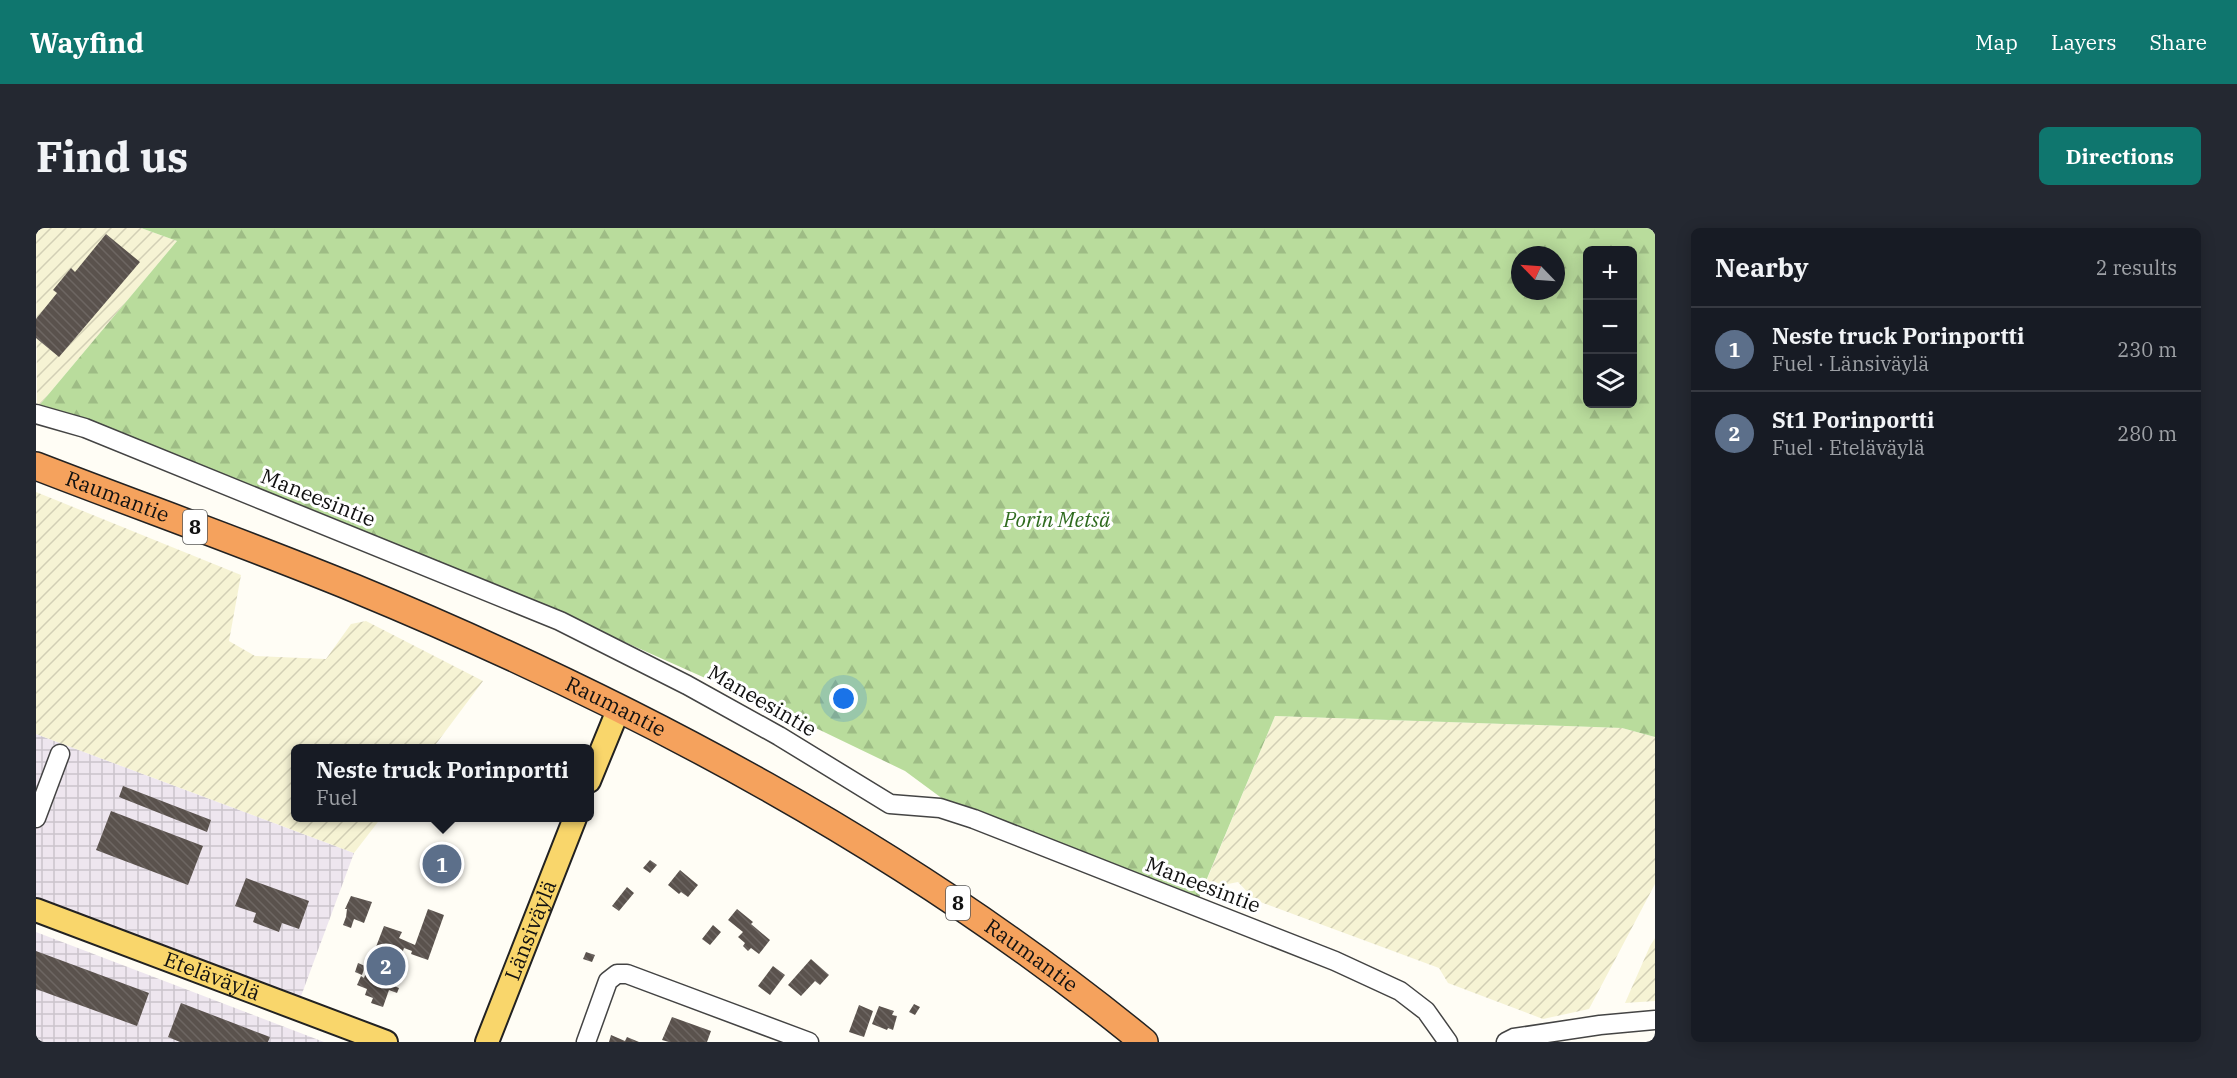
<!DOCTYPE html>
<html lang="en">
<head>
<meta charset="utf-8">
<style>
	:root { --surface:#171b24; --page:#242831; --text:#f1f3f6; --muted:#9ea1a6; --line:#363941; --accent:#0f766e }
	body { margin:0; font-family:"IBM Plex Serif",serif; background:var(--page); color:var(--text) }
	.controls { position:absolute; right:18px; top:18px; display:grid; overflow:hidden; border-radius:9px; box-shadow:0 3px 15px #0003 }
	.controls button { width:54px; height:54px; display:grid; place-items:center; padding:0; border:0; border-bottom:2px solid var(--line); background:var(--surface); color:var(--text); font:30px sans-serif }
	.compass { position:absolute; left:1475px; top:18px; width:54px; height:54px; border-radius:50%; background:var(--surface); box-shadow:0 3px 15px #0003; rotate:295deg }
	.you { position:absolute; left:808px; top:471px; width:21px; height:21px; margin:-15px; border:4px solid #fff; border-radius:50%; background:#1a73e8; box-shadow:0 0 0 9px #1a73e833 }
	.badge { display:grid; place-items:center; width:39px; height:39px; border-radius:50%; background:var(--accent); color:#fff; font-size:20px; font-weight:700 }
	.pin { position:absolute; translate:-50% -50%; border:3px solid #fff; box-shadow:0 2px 6px #0006 }
	.popup { position:absolute; left:255px; top:516px; width:303px; height:78px; box-sizing:border-box; display:grid; place-content:center; border-radius:9px; background:var(--surface); filter:drop-shadow(0 2px 4px #0005); font-size:20px; white-space:nowrap; color:var(--muted) }
	.popup b { font-size:22px; color:var(--text) }
	.popup::after { content:''; position:absolute; left:50%; top:100%; margin-left:-12px; border:12px solid transparent; border-top-color:var(--surface) }
	.list { margin:0; padding:0; list-style:none }
	h2 { display:flex; justify-content:space-between; align-items:center; height:78px; margin:0; padding:0 24px; font-size:26px }
	h2 small { font-size:20px; font-weight:400; color:var(--muted) }
	.list li { display:grid; grid-template-columns:39px 1fr auto; gap:18px; align-items:center; box-sizing:border-box; height:84px; padding:0 24px; border-top:2px solid var(--line) }
	.list b { display:block; font-size:22px; white-space:nowrap }
	.list p { margin:0; font-size:20px; white-space:nowrap; color:var(--muted) }
	.list em { font-size:20px; font-style:normal; color:var(--muted) }
	.icon { flex:none; width:33px; height:33px; fill:none; stroke:currentColor; stroke-width:2; stroke-linecap:round; stroke-linejoin:round }
	.map { position:relative; flex:none; width:1619px; height:814px; overflow:hidden; border-radius:9px }
	header { display:flex; align-items:center; gap:36px; box-sizing:border-box; height:84px; padding:0 30px; background:var(--accent); color:#fff }
	header strong { font-size:28px }
	nav { display:flex; gap:33px; margin-inline-start:auto; font-size:21px }
	.intro { display:flex; align-items:center; justify-content:space-between; box-sizing:border-box; height:144px; padding:0 36px }
	h1 { margin:0; font-size:42px }
	.button { padding:15px 27px; border-radius:9px; background:var(--accent); color:#fff; font-size:21px; font-weight:700 }
	main { display:flex; gap:36px; padding:0 36px }
	aside { flex:1; background:var(--surface); border-radius:9px; box-shadow:0 3px 15px #0003 }
	.map>svg:first-child { display:block }
	.industrial { fill:url(#industrial-grid) }
	.farmland { fill:url(#farmland-furrows) }
	.forest { fill:url(#forest-firs); fill-rule:evenodd }
	.building { fill:url(#building-back-hatch) }
	.lines { fill:none; stroke-linecap:round; stroke-linejoin:round }
	.minor-casing { stroke:#444; stroke-width:21 }
	.major-casing { stroke:#222; stroke-width:26 }
	.highway-casing { stroke:#222; stroke-width:30 }
	.minor { stroke:#fff; stroke-width:18 }
	.major { stroke:#f9d66b; stroke-width:22 }
	.highway { stroke:#f5a25d; stroke-width:27 }
	.labels { text-anchor:middle; stroke-width:6; stroke-linejoin:round; paint-order:stroke }
	.shield { fill:#fff; stroke:#585858; stroke-width:1.5 }
	.shield-label { font-size:20px; font-weight:bold; fill:#111 }
	.street-label { font-size:21px; fill:#111; stroke:#fff }
	.park-label { font-size:21px; font-style:italic; fill:#2f6b1f; stroke:#fff }
</style>
</head>
<body>
<header>
<strong>Wayfind</strong>
<nav><a>Map</a><a>Layers</a><a>Share</a></nav>
</header>
<div class="intro"><h1>Find us</h1><a class="button">Directions</a></div>
<main>
<div class="map">
<svg width="1619" height="814" viewBox="0 0 1619 814">
	<defs>
		<pattern id="industrial-grid" width="8" height="8" patternUnits="userSpaceOnUse" patternTransform="scale(1.5)"><rect width="8" height="8" fill="#eee6ef"/><path d="M0 4h8M4 0v8" fill="none" stroke="#cbc4cc"/></pattern>
		<pattern id="farmland-furrows" width="10" height="10" patternUnits="userSpaceOnUse" patternTransform="scale(1.5)"><rect width="10" height="10" fill="#f6f3d4"/><path d="M-1 1l2-2M0 10L10 0M9 11l2-2" fill="none" stroke="#d2cfb5"/></pattern>
		<pattern id="forest-firs" width="22" height="20" patternUnits="userSpaceOnUse" patternTransform="scale(1.5)"><rect width="22" height="20" fill="#b9dc9c"/><path d="M5 1l3.5 6h-7zM16 11l3.5 6h-7z" fill="#9ebc85"/></pattern>
		<pattern id="building-back-hatch" width="6" height="6" patternUnits="userSpaceOnUse" patternTransform="scale(1.5)"><rect width="6" height="6" fill="#5a524d"/><path d="M-1 5l2 2M0 0l6 6M5-1l2 2" fill="none" stroke="#6d6662"/></pattern>
	</defs>
	<rect width="100%" height="100%" fill="#fffdf5"/>
	<path class="industrial" d="M0 506 318 625 264 771 0 672Z
		M0 704 288 814H0Z"/>
	<path class="farmland" d="M0 0H105L141 13 1 180Z
		M0 264 205 347 193 413 219 428 290 431 315 396 330 393 447 453 397 520H259V590H345L318 625 0 506Z
		M1239 488 1586 500 1619 509V656L1553 781 1507 791 1412 755 1403 740 1219 672 1202 654 1167 661Z
		M1619 710V773L1589 775 1614 718Z"/>
	<path class="forest" d="M105 0H1619V509L1586 500 1239 488 1162 672 911 574 869 543 761 491 528 387 55 192 1 180 141 13ZM1552 22H1596V176H1552ZM1484 27H1520V63H1484Z"/>
	<path class="building" d="M70 6 104 34 23 129 0 110V91L21 65 17 62 35 40 39 44Z
		M87 558 175 592 171 604 83 569Z
		M75 583 167 618 152 657 60 622Z
		M406 619 418 623 407 653 395 649Z
		M614 632 621 637 614 645 607 640Z
		M644 642 662 657 652 669 645 664 643 666 632 657Z
		M210 650 273 673 263 701 246 695 243 704 217 694 220 685 199 678Z
		M591 659 598 665 583 683 576 678Z
		M315 668 336 674 328 695 318 691 315 700 307 697 310 689 311 681H309Z
		M392 681 408 687 392 732 375 726 376 723 368 720 362 737 365 739 358 758 363 760 361 765 353 762 347 779 335 775 337 770 329 767 331 761 321 757 325 748 328 750 348 698 366 704 363 710 379 717Z
		M701 681 717 694 715 696 734 712 723 726 715 720 712 723 707 718 709 715 702 709 707 704 692 692Z
		M677 697 685 704 674 717 666 711Z
		M0 723 113 765 101 798 0 761Z
		M550 724 559 727 556 734 547 731Z
		M775 731 793 747 784 757 779 753 765 768 752 757Z
		M322 735 329 738 326 747 319 744Z
		M737 738 749 747 734 767 722 758Z
		M145 775 234 809 232 814H144L132 809Z
		M878 776 884 779 879 787 873 784Z
		M823 777 837 783 828 809 813 804Z
		M843 778 858 783 856 787 861 788 857 802 852 800 851 802 836 796Z
		M636 789 675 803 671 814H633L626 812Z
		M575 807 589 813 591 809 603 814H573Z"/>
	<g class="lines">
		<g class="minor-casing">
			<path id="minor" d="M0 186 49 200 524 393 651 457 743 508 854 576 904 580 938 591 1299 733 1364 763 1390 783 1412 814
				M0 590 24 526
				M550 814 572 753 581 746H591L773 814
				M1470 814 1478 810 1564 797 1619 792"/>
		</g>
		<g class="major-casing">
			<g id="major">
				<path d="M553 553 583 480"/>
				<path id="s1" d="M0 682 350 814"/>
				<path id="s2" d="M451 814 539 590"/>
			</g>
		</g>
		<g class="highway-casing">
			<g id="highway">
				<path id="s3" d="M0 238C106 279 213 317 318 360 599 476 872 621 1108 814"/>
			</g>
		</g>
		<use href="#minor" class="minor"/>
		<use href="#major" class="major"/>
		<use href="#highway" class="highway"/>
	</g>
	<g class="labels">
		<g class="shield">
			<rect x="147" y="282" width="24" height="34" rx="4.5"/>
			<rect x="910" y="658" width="24" height="34" rx="4.5"/>
		</g>
		<g class="shield-label">
			<text x="159" y="306">8</text>
			<text x="922" y="682">8</text>
		</g>
		<g class="street-label">
			<text dy="7" stroke="none"><textPath href="#s3" startOffset="87">Raumantie</textPath></text>
			<text transform="translate(282 270) rotate(22)" y="7">Maneesintie</text>
			<text transform="translate(726 473) rotate(30)" y="7">Maneesintie</text>
			<text dy="7" stroke="none"><textPath href="#s3" startOffset="628">Raumantie</textPath></text>
			<text transform="translate(1167 657) rotate(21)" y="7">Maneesintie</text>
			<text dy="7" stroke="none"><textPath href="#s2" startOffset="120">Länsiväylä</textPath></text>
			<text dy="7" stroke="none"><textPath href="#s3" startOffset="1113">Raumantie</textPath></text>
			<text dy="7" stroke="none"><textPath href="#s1" startOffset="188">Eteläväylä</textPath></text>
		</g>
		<g class="park-label">
			<text x="1021" y="299">Porin Metsä</text>
		</g>
	</g>
</svg>
<div class="controls">
<button>+</button>
<button>−</button>
<button><svg class="icon" aria-label="layers" viewBox="0 0 24 24"><path d="M12 4l9 5-9 5-9-5zM3 14l9 5 9-5"/></svg></button>
</div>
<svg class="compass" viewBox="-18 -18 36 36"><path d="M0-13l5 13h-10z" fill="#e53935"/><path d="M0 13l5-13h-10z" fill="#9ea1a6"/></svg>
<div class="you"></div>
<div class="pin badge" style="left:406px;top:636px;background:#5c6f8a">1</div>
<div class="popup"><b>Neste truck Porinportti</b>Fuel</div>
<div class="pin badge" style="left:350px;top:738px;background:#5c6f8a">2</div>
</div>
<aside>
<h2>Nearby<small>2 results</small></h2>
<ul class="list">
<li><span class="badge" style="background:#5c6f8a">1</span><div><b>Neste truck Porinportti</b><p>Fuel · Länsiväylä</p></div><em>230 m</em></li>
<li><span class="badge" style="background:#5c6f8a">2</span><div><b>St1 Porinportti</b><p>Fuel · Eteläväylä</p></div><em>280 m</em></li>
</ul>
</aside>
</main>
</body>
</html>
